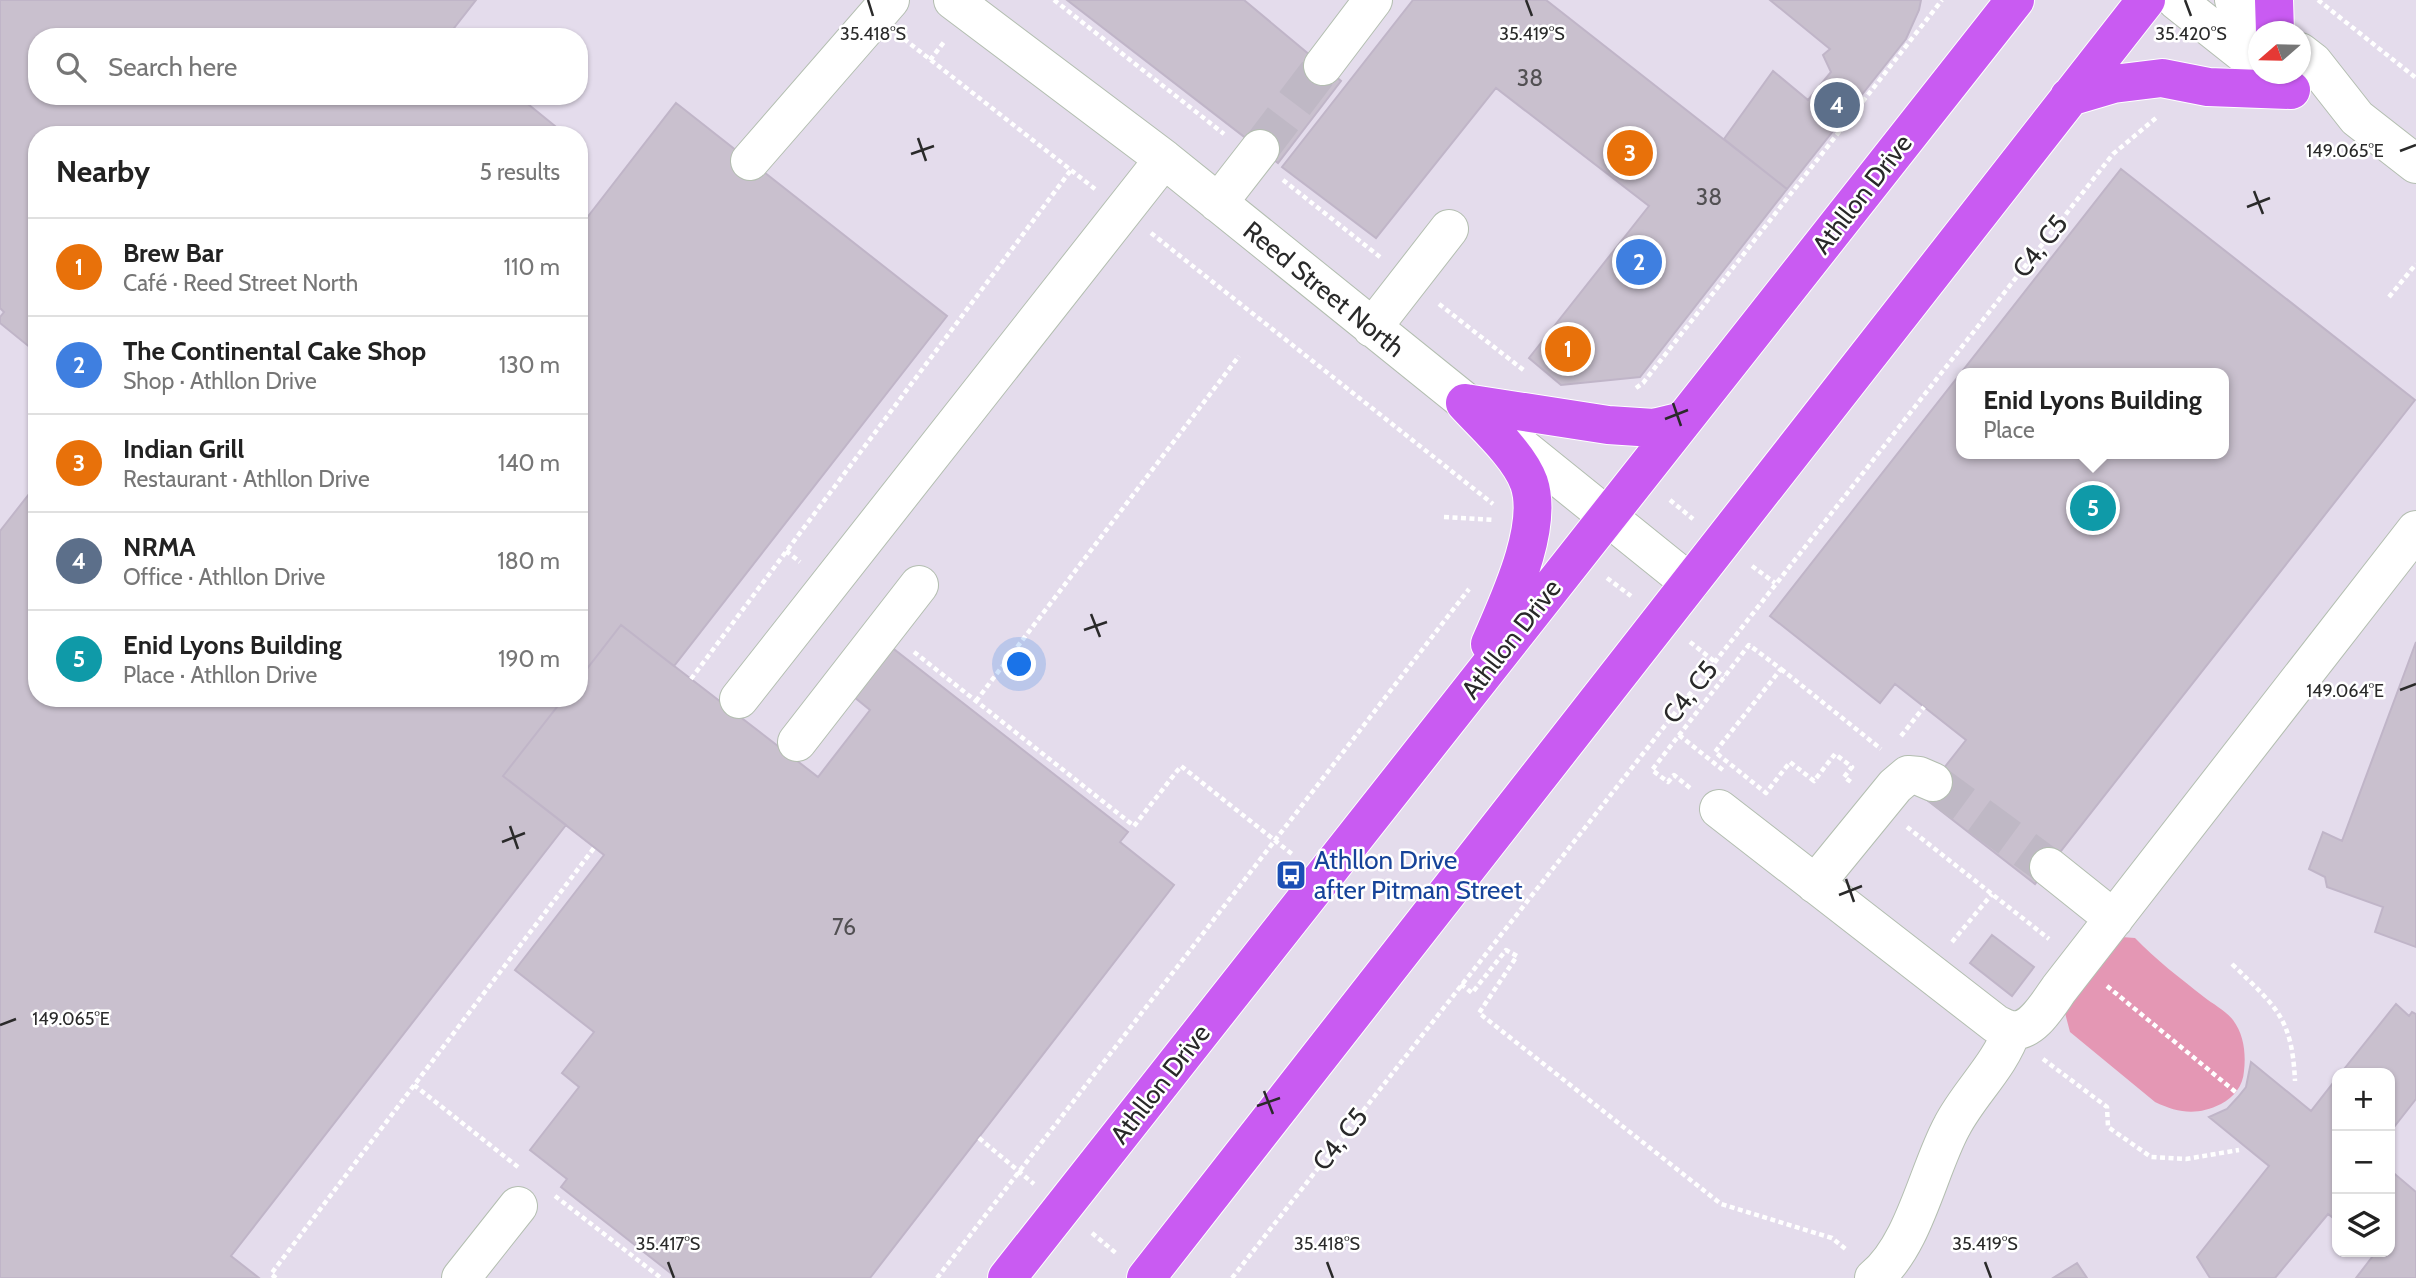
<!DOCTYPE html>
<html lang="en">
<head>
<meta charset="utf-8">
<style>
	:root { --surface:#fff; --page:#f6f6f6; --text:#222; --muted:#767676; --line:#e0e0e0; --accent:#40842c }
	body { margin:0; font-family:Cabin,sans-serif; background:var(--page); color:var(--text) }
	.controls { position:absolute; right:21px; bottom:21px; display:grid; overflow:hidden; border-radius:14px; box-shadow:0 2px 5px #0004 }
	.controls button { width:63px; height:63px; display:grid; place-items:center; padding:0; border:0; border-bottom:2px solid var(--line); background:var(--surface); color:var(--text); font:35px sans-serif }
	.compass { position:absolute; left:2248px; top:21px; width:63px; height:63px; border-radius:50%; background:var(--surface); box-shadow:0 2px 5px #0004; rotate:250deg }
	.you { position:absolute; left:1020px; top:665px; width:24px; height:24px; margin:-18px; border:5px solid #fff; border-radius:50%; background:#1a73e8; box-shadow:0 0 0 10px #1a73e833 }
	.badge { display:grid; place-items:center; width:46px; height:46px; border-radius:50%; background:var(--accent); color:#fff; font-size:23px; font-weight:700 }
	.pin { position:absolute; translate:-50% -50%; border:4px solid #fff; box-shadow:0 2px 7px #0006 }
	.popup { position:absolute; left:1956px; top:368px; width:273px; height:91px; box-sizing:border-box; display:grid; place-content:center; border-radius:14px; background:var(--surface); filter:drop-shadow(0 2px 5px #0005); font-size:23px; white-space:nowrap; color:var(--muted) }
	.popup b { font-size:26px; color:var(--text) }
	.popup::after { content:''; position:absolute; left:50%; top:100%; margin-left:-14px; border:14px solid transparent; border-top-color:var(--surface) }
	.list { margin:0; padding:0; list-style:none }
	h2 { display:flex; justify-content:space-between; align-items:center; height:91px; margin:0; padding:0 28px; font-size:30px }
	h2 small { font-size:23px; font-weight:400; color:var(--muted) }
	.list li { display:grid; grid-template-columns:46px 1fr auto; gap:21px; align-items:center; box-sizing:border-box; height:98px; padding:0 28px; border-top:2px solid var(--line) }
	.list b { display:block; font-size:26px; white-space:nowrap }
	.list p { margin:0; font-size:23px; white-space:nowrap; color:var(--muted) }
	.list em { font-size:23px; font-style:normal; color:var(--muted) }
	.icon { flex:none; width:38px; height:38px; fill:none; stroke:currentColor; stroke-width:2; stroke-linecap:round; stroke-linejoin:round }
	.map { position:relative; flex:none; width:2416px; height:1278px; overflow:hidden }
	.search { position:absolute; background:var(--surface); box-shadow:0 2px 5px #0004; left:28px; top:28px; width:560px; height:77px; display:flex; align-items:center; gap:18px; box-sizing:border-box; padding:0 24px; border-radius:28px; color:var(--muted); font-size:26px }
	.panel { position:absolute; background:var(--surface); box-shadow:0 2px 5px #0004; left:28px; top:126px; width:560px; height:581px; border-radius:28px }
	.map>svg:first-child { display:block }
	.green { fill:#e497b4 }
	.building { fill:#c9c0ce; stroke:#c0b5c8; stroke-width:2; fill-rule:evenodd }
	.lines { fill:none; stroke-linecap:round; stroke-linejoin:round }
	.minor-tunnel { stroke:#bfb8c5; stroke-width:38; stroke-dasharray:38 19; stroke-linecap:butt }
	.minor-casing { stroke:#b3beb0; stroke-width:40 }
	.major-casing { stroke:#fff; stroke-width:40 }
	.path { stroke:#fff; stroke-width:4.5; stroke-dasharray:5 3.5; stroke-linecap:butt }
	.minor { stroke:#fff; stroke-width:38 }
	.major { stroke:#c95bf2; stroke-width:38 }
	.ticks { fill:none; stroke:#2a2a2a; stroke-width:2.5 }
	.labels { text-anchor:middle; stroke-width:5; stroke-linejoin:round; paint-order:stroke }
	.number-label { font-size:23px; fill:#525053 }
	.street-label { font-size:26px; fill:#2a2a2a; stroke:#fff }
	.transit-label { font-size:26px; fill:#164399; stroke:#fff; text-anchor:start }
	.ticks-label { font-size:18px; text-anchor:middle; fill:#2a2a2a; stroke:#fff; stroke-width:5; stroke-linejoin:round; paint-order:stroke }
</style>
</head>
<body>
<div class="map">
<svg width="2416" height="1278" viewBox="0 0 2416 1278">
	<rect width="100%" height="100%" fill="#e4dcec"/>
	<path class="green" d="M2122 937 2135 938C2156 960 2180 978 2204 997 2213 1004 2226 1011 2233 1020 2244 1035 2246 1053 2244 1071 2243 1086 2234 1097 2221 1104 2197 1116 2178 1113 2155 1102L2070 1032 2065 1013Z"/>
	<path class="building" d="M0 0H476L447 37H37V96H518L566 135H37V353L0 323V317L4 312 0 308Z
		M1067 0H1244L1341 81 1278 163Z
		M1413 0H1546L1787 189 1640 377 1561 385 1529 358 1649 206 1496 88 1376 238 1282 167Z
		M1770 0H1921L1919 10 1906 39 1787 189 1724 139 1773 71 1808 100 1831 72 1823 55 1830 49Z
		M676 103 947 316 674 666 621 625 579 679V228Z
		M2121 169 2415 400 2035 884 1922 796 1966 740 1895 684 1880 703 1770 616ZM1962 373H2224V454H1962Z
		M37 484V698H564L503 776 566 825 231 1256 259 1278H0V531Z
		M621 625 818 777 870 710 848 692 886 643 1128 832 1120 842 1174 885 870 1278H677L561 1187 567 1179 530 1150 579 1087 562 1073 594 1032 515 970 604 855 503 776 564 698H579V679Z
		M2416 642V947L2375 932 2383 907 2327 887 2325 877 2309 869 2323 832 2342 841Z
		M1992 935 2034 967 2012 996 1970 963Z
		M2396 1004 2409 1016 2412 1012 2416 1014V1099L2390 1132V1073H2341Z
		M2251 1062 2311 1111 2337 1078V1221L2328 1214 2275 1278H2210L2197 1257 2269 1166 2209 1117 2227 1109 2238 1097 2246 1087Z
		M2390 1170 2416 1192V1278H2356L2376 1252H2390Z
		M2077 1263 2087 1278H2053Z"/>
	<g class="lines">
		<path class="minor-tunnel" d="M1260 149 1323 66
			M1933 782 2049 867"/>
		<g class="minor-casing">
			<path id="minor" d="M953 0 1164 159 1690 583
				M2176 0 2258 65
				M2234 0 2274 32
				M2300 52 2313 62 2357 118 2416 164
				M1323 66 1373 0
				M750 161 890 0
				M1218 203 1260 149
				M1372 328 1449 229
				M739 699 1164 159
				M797 742 919 585
				M1719 809 1996 1024C2001 1026 2007 1030 2012 1030 2032 1033 2049 1003 2059 989L2416 530
				M2049 867 2114 919
				M1815 884 1895 786 1908 775 1919 776 1933 782
				M461 1278 518 1206
				M1874 1278C1914 1246 1928 1170 1952 1126 1969 1093 2000 1066 2012 1030"/>
		</g>
		<g class="major-casing">
			<path id="major" d="M2274 0 2275 32
				M2069 97 2113 84 2162 78 2208 87 2291 90
				M1465 403C1485 425 1519 455 1529 483 1544 528 1508 602 1490 644
				M1465 403 1608 425 1654 428 1683 421
				M1007 1278 2015 0
				M1146 1278 2146 0"/>
		</g>
		<path class="path" d="M1054 0 1224 134
			M2318 0 2416 78
			M904 39 1095 189
			M930 60 944 42
			M1283 180 1380 257
			M1151 233 1493 504
			M2389 297 2416 264
			M1439 304 1526 372
			M1636 388 1643 383 1942 0
			M1670 500 1693 519
			M1444 517 1494 520
			M786 551 800 562
			M1752 566 1775 583
			M1607 578 1631 596
			M1690 642 1714 661
			M914 652 1134 826 1181 766 1292 854
			M1710 666 1724 677
			M1781 669 1881 749
			M691 679 1071 170
			M976 701 1239 356
			M1679 735 1724 771
			M1901 736 1924 707
			M1690 788 1674 775 1668 782 1652 770 1749 645 1781 669 1715 752 1766 793 1790 762 1814 781 1835 754 1852 767 1844 777 1851 782
			M1907 827 2049 939
			M1952 942 1992 894
			M2232 964C2276 1007 2292 1017 2295 1081
			M1461 984 1472 993 1506 950 1517 956 1479 1013 1721 1204 1832 1238 1848 1251
			M2107 986 2238 1094
			M2043 1059 2107 1107 2108 1127 2151 1157 2186 1159 2239 1150
			M414 1085 518 1167
			M979 1138 1034 1184
			M555 1196 661 1278
			M1092 1233 1117 1254
			M276 1278 271 1274 594 848
			M937 1278 1469 589
			M1232 1278 2113 154 2156 118"/>
		<use href="#minor" class="minor"/>
		<use href="#major" class="major"/>
	</g>
	<path class="ticks" d="M868 0 873 16M1526 0 1532 16M2185 0 2191 16M918 138 926 161M2400 151 2416 145M911 154 934 146M2254 191 2263 214M2247 207 2270 198M1673 403 1681 426M1665 419 1688 410M1091 614 1100 637M1084 630 1107 622M2400 690 2416 684M510 826 518 849M502 842 525 833M1846 879 1854 902M1839 895 1862 886M0 1025 16 1019M1264 1091 1273 1114M1257 1106 1280 1098M668 1262 674 1278M1327 1262 1333 1278M1985 1262 1991 1278"/>
	<defs>
		<g id="bus-square" transform="scale(1.575)"><rect x="-9" y="-9" width="18" height="18" rx="4" fill="#1a4fb4" stroke="#fff"/><path d="M-5-6H5V4H4V6H2V4H-2V6H-4V4H-5ZM-3.5-4V0h7V-4ZM-3.5 1.2v1.5H-2V1.2ZM2 1.2v1.5H3.5V1.2Z" fill="#fff"/></g>
	</defs>
	<g fill-rule="evenodd">
		<use href="#bus-square" x="1291" y="875"/>
	</g>
	<g class="labels">
		<g class="number-label">
			<text x="1530" y="86">38</text>
			<text x="1709" y="205">38</text>
			<text x="844" y="935">76</text>
		</g>
		<g class="street-label">
			<text transform="translate(1862 194) rotate(-52)" y="9">Athllon Drive</text>
			<text transform="translate(2040 246) rotate(-52)" y="9">C4, C5</text>
			<text transform="translate(1324 289) rotate(39)" y="9">Reed Street North</text>
			<text transform="translate(1511 639) rotate(-52)" y="9">Athllon Drive</text>
			<text transform="translate(1690 692) rotate(-52)" y="9">C4, C5</text>
			<text transform="translate(1160 1084) rotate(-52)" y="9">Athllon Drive</text>
			<text transform="translate(1340 1139) rotate(-52)" y="9">C4, C5</text>
		</g>
		<g class="transit-label">
			<text x="1314" y="869">Athllon Drive<tspan x="1314" dy="30">after Pitman Street</tspan></text>
		</g>
	</g>
	<g class="ticks-label">
		<text x="1532" y="40">35.419°S</text>
		<text x="873" y="40">35.418°S</text>
		<text x="2191" y="40">35.420°S</text>
		<text x="2345" y="157">149.065°E</text>
		<text x="2345" y="697">149.064°E</text>
		<text x="71" y="1025">149.065°E</text>
		<text x="668" y="1250">35.417°S</text>
		<text x="1327" y="1250">35.418°S</text>
		<text x="1985" y="1250">35.419°S</text>
	</g>
</svg>
<div class="controls">
<button>+</button>
<button>−</button>
<button><svg class="icon" aria-label="layers" viewBox="0 0 24 24"><path d="M12 4l9 5-9 5-9-5zM3 14l9 5 9-5"/></svg></button>
</div>
<svg class="compass" viewBox="-18 -18 36 36"><path d="M0-13l5 13h-10z" fill="#e53935"/><path d="M0 13l5-13h-10z" fill="#767676"/></svg>
<div class="you"></div>
<div class="pin badge" style="left:1568px;top:349px;background:#e8710a">1</div>
<div class="pin badge" style="left:1639px;top:262px;background:#3f7fe0">2</div>
<div class="pin badge" style="left:1630px;top:153px;background:#e8710a">3</div>
<div class="pin badge" style="left:1837px;top:105px;background:#5c6f8a">4</div>
<div class="pin badge" style="left:2093px;top:508px;background:#0f9aa8">5</div>
<div class="popup"><b>Enid Lyons Building</b>Place</div>
<div class="search"><svg class="icon" aria-label="search" viewBox="0 0 24 24"><circle cx="10" cy="10" r="6"/><path d="M15 15l6 6"/></svg>Search here</div>
<section class="panel">
<h2>Nearby<small>5 results</small></h2>
<ul class="list">
<li><span class="badge" style="background:#e8710a">1</span><div><b>Brew Bar</b><p>Café · Reed Street North</p></div><em>110 m</em></li>
<li><span class="badge" style="background:#3f7fe0">2</span><div><b>The Continental Cake Shop</b><p>Shop · Athllon Drive</p></div><em>130 m</em></li>
<li><span class="badge" style="background:#e8710a">3</span><div><b>Indian Grill</b><p>Restaurant · Athllon Drive</p></div><em>140 m</em></li>
<li><span class="badge" style="background:#5c6f8a">4</span><div><b>NRMA</b><p>Office · Athllon Drive</p></div><em>180 m</em></li>
<li><span class="badge" style="background:#0f9aa8">5</span><div><b>Enid Lyons Building</b><p>Place · Athllon Drive</p></div><em>190 m</em></li>
</ul>
</section>
</div>
</body>
</html>
